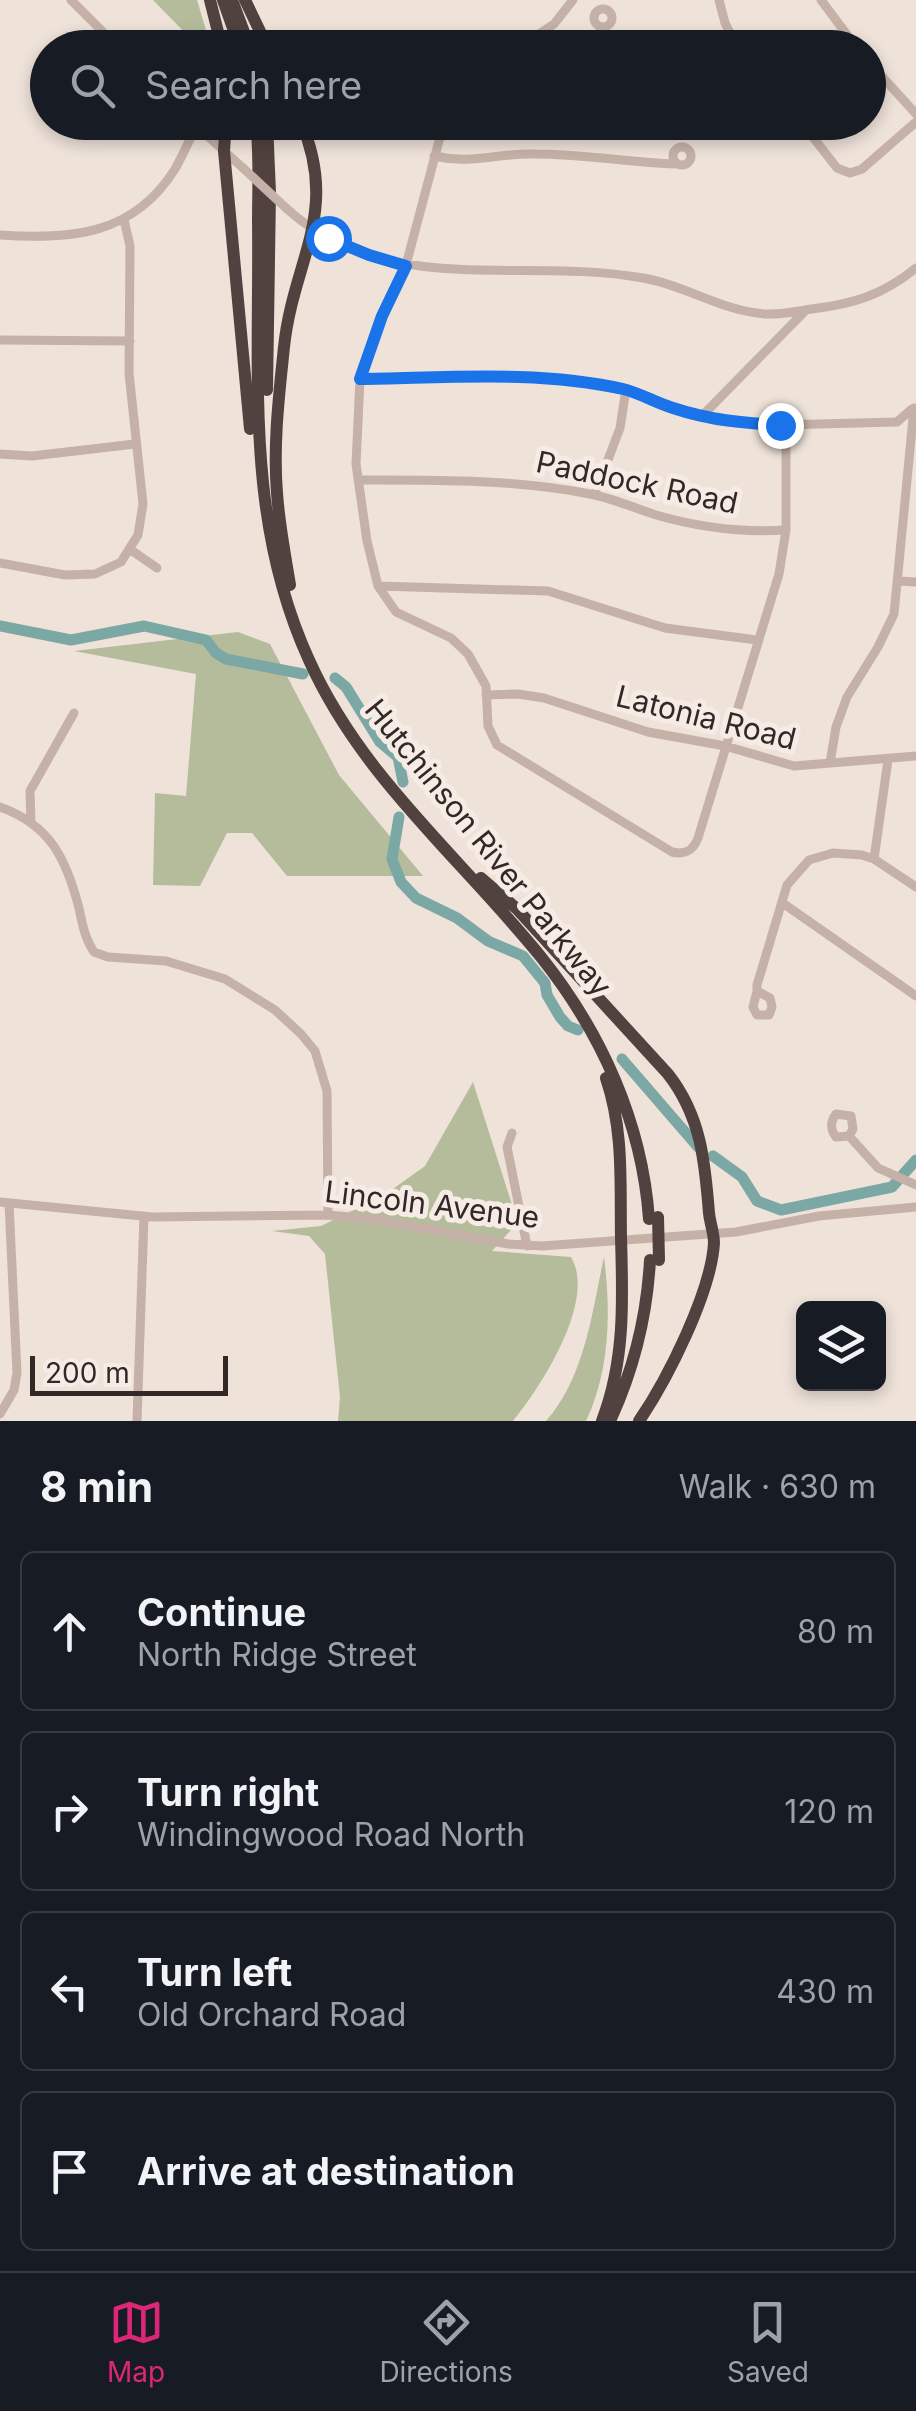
<!DOCTYPE html>
<html lang="en">
<head>
<meta charset="utf-8">
<style>
	:root { --surface:#171b24; --page:#20242c; --text:#f1f3f6; --muted:#9ea1a6; --line:#363941; --accent:#db2777 }
	body { margin:0; font-family:Inter,sans-serif; background:var(--page); color:var(--text) }
	.controls { position:absolute; right:30px; bottom:30px; display:grid; overflow:hidden; border-radius:15px; box-shadow:0 5px 15px #0003 }
	.controls button { width:90px; height:90px; display:grid; place-items:center; padding:0; border:0; border-bottom:2px solid var(--line); background:var(--surface); color:var(--text); font:50px sans-serif }
	.scale { position:absolute; left:30px; bottom:25px; width:198px; box-sizing:border-box; padding-left:10px; border:5px solid #322927; border-top:0; font-size:28px; line-height:35px; white-space:nowrap; color:#322927; -webkit-text-stroke:8px #f7ece5; paint-order:stroke }
	.stop { position:absolute; width:30px; height:30px; margin:-22px; border:8px solid #1a73e8; border-radius:50%; background:#fff }
	.stop.end { background:#1a73e8; border-color:#fff; box-shadow:0 2px 10px #0008 }
	.list { margin:0; padding:0; list-style:none }
	h2 { display:flex; justify-content:space-between; align-items:center; height:130px; margin:0; padding:0 40px; font-size:42px }
	h2 small { font-size:32px; font-weight:400; color:var(--muted) }
	.list li { display:grid; grid-template-columns:65px 1fr auto; gap:30px; align-items:center; box-sizing:border-box; height:160px; margin:0 20px 20px; padding:0 20px; border:2px solid var(--line); border-radius:15px }
	.list b { display:block; font-size:38px; white-space:nowrap }
	.list p { margin:0; font-size:32px; white-space:nowrap; color:var(--muted) }
	.list em { font-size:32px; font-style:normal; color:var(--muted) }
	.icon { flex:none; width:55px; height:55px; fill:none; stroke:currentColor; stroke-width:2; stroke-linecap:round; stroke-linejoin:round }
	.map { position:relative; flex:none; width:916px; height:1421px; overflow:hidden }
	.search { position:absolute; background:var(--surface); box-shadow:0 5px 15px #0003; left:30px; right:30px; top:30px; height:110px; display:flex; align-items:center; gap:25px; box-sizing:border-box; padding:0 35px; border-radius:55px; color:var(--muted); font-size:38px }
	.sheet { height:850px; background:var(--surface) }
	nav { display:flex; justify-content:space-around; align-items:center; box-sizing:border-box; height:140px; border-top:2px solid var(--line); background:var(--surface); font-size:28px; color:var(--muted) }
	nav a { display:grid; justify-items:center; gap:5px }
	nav .on { color:var(--accent) }
	.map>svg:first-child { display:block }
	.green { fill:#b5bc9b }
	.lines { fill:none; stroke-linecap:round; stroke-linejoin:round }
	.river { stroke:#7ba8a5; stroke-width:11 }
	.minor { stroke:#c5b1a7; stroke-width:9 }
	.highway { stroke:#52423f; stroke-width:12 }
	.minor-bridge { stroke:#c5b1a7; stroke-width:9 }
	.highway-bridge { stroke:#52423f; stroke-width:12 }
	.route { stroke:#1a73e8; stroke-width:12 }
	.labels { text-anchor:middle; stroke-width:10; stroke-linejoin:round; paint-order:stroke }
	.street-label { font-size:30px; fill:#322927; stroke:#f7ece5 }
</style>
</head>
<body>
<div class="map">
<svg width="916" height="1421" viewBox="0 0 916 1421">
	<rect width="100%" height="100%" fill="#eee2d9"/>
	<path class="green" d="M153 0H197L211 47H196L197 45Z
		M238 632 270 644 339 775 423 876H287L252 833H227L200 886 153 885 155 793 186 796 196 674 74 651Z
		M473 1082 514 1211 511 1230 492 1251 571 1257C597 1300 541 1387 513 1421H338L340 1397 325 1254 309 1236 272 1231 321 1226 386 1194 425 1166Z
		M604 1257C611 1312 610 1370 586 1421H546C585 1377 592 1312 604 1257Z"/>
	<g class="lines">
		<path class="river" d="M0 626 71 640 144 626 206 640 216 653 226 659 303 674
			M335 678 346 687 380 742 398 757 403 782
			M399 817 392 859 401 882 416 898 457 918 488 941 523 956 545 983 547 995 560 1017 568 1026 578 1030
			M622 1059 698 1147
			M713 1156 742 1177 757 1201 781 1210 892 1187 916 1160"/>
		<path class="minor" d="M71 0 119 48
			M719 0 725 23 738 48
			M821 0 857 48
			M594 18a9 9 0 1 1 18 0a9 9 0 1 1-18 0Z
			M518 48 554 24 573 0
			M868 61 916 114
			M444 122 406 265 382 316 360 379 356 464 367 541 378 586 396 612 451 638 468 654 486 686 488 726 497 745 672 852C685 855 693 851 698 838L779 574 786 530V425
			M801 122 837 168 850 173 862 169 916 122
			M193 123 243 168
			M673 156a9 9 0 1 1 18 0a9 9 0 1 1-18 0Z
			M434 156C473 165 496 153 534 154 581 154 628 162 675 164
			M286 208C387 300 521 256 643 278 686 285 723 312 767 314 782 315 797 311 812 309 853 304 883 295 916 268
			M0 235C71 240 134 235 175 169 183 155 189 140 197 126
			M0 340 130 341
			M360 379 514 377 567 380 626 389 667 406 717 421 779 425 897 422 912 409
			M701 417 804 312
			M0 454 32 456 135 444
			M358 480C436 480 513 479 590 494 612 498 634 508 656 515 698 527 742 533 786 530
			M595 494 620 428 626 389
			M131 550 157 568
			M0 563 65 575 95 574 121 562 138 535 143 504 129 373 130 246 124 220
			M899 581 916 582
			M378 586 548 591 665 628 757 640
			M486 695 518 694 544 698 648 732 725 746 794 766 916 756
			M830 763 836 727 847 697 878 647 894 614 914 408
			M0 807C50 825 66 858 79 908 82 923 85 939 94 952L108 957 166 961 225 979 275 1010 301 1034 315 1051 327 1091 328 1215
			M31 823 30 791 74 713
			M874 859 888 760
			M784 904 916 996
			M757 991 753 1007 757 1015H769L772 1007 770 998 757 991V985L787 885 809 860 833 853 862 855 874 859 916 887
			M512 1133 507 1147 527 1246
			M849 1136 853 1129 851 1116 836 1114C830 1122 830 1129 836 1137L849 1136 878 1168 916 1185
			M0 1202 152 1217 328 1215 372 1219 508 1244 542 1246 736 1232 819 1216 916 1207
			M0 1414 14 1390 17 1373 9 1203
			M137 1421 144 1216"/>
		<path class="highway" d="M210 0 222 48
			M223 0 240 48
			M232 0 250 48
			M245 0 268 48
			M226 122 224 151 250 429
			M256 122C260 155 258 188 258 221 260 373 244 518 309 660 362 778 461 858 541 957 601 1032 642 1122 649 1219
			M267 390 270 193 267 122
			M290 585C285 554 279 524 277 493 273 445 279 395 284 347 293 260 340 213 301 122
			M481 878 517 909 668 1074C701 1116 705 1162 709 1213 710 1223 714 1233 714 1243 711 1293 667 1380 639 1421
			M602 1421C625 1361 623 1301 621 1238 620 1183 624 1131 606 1078
			M610 1421C634 1369 647 1316 650 1260"/>
		<path class="minor-bridge" d="M243 168 286 208"/>
		<path class="highway-bridge" d="M658 1217 659 1260"/>
	</g>
	<g class="lines">
		<path class="route" d="M328 238 369 255 406 266 382 316 360 379C447 378 537 370 623 389 640 393 656 403 673 408 709 420 742 423 780 425"/>
	</g>
	<g class="labels">
		<g class="street-label">
			<text transform="translate(637 483) rotate(12)" y="10">Paddock Road</text>
			<text transform="translate(706 718) rotate(14)" y="10">Latonia Road</text>
			<text transform="translate(488 848) rotate(51)" y="10">Hutchinson River Parkway</text>
			<text transform="translate(432 1205) rotate(7)" y="10">Lincoln Avenue</text>
		</g>
	</g>
</svg>
<div class="controls">
<button><svg class="icon" aria-label="layers" viewBox="0 0 24 24"><path d="M12 4l9 5-9 5-9-5zM3 14l9 5 9-5"/></svg></button>
</div>
<div class="scale">200 m</div>
<div class="stop" style="left:328px;top:238px"></div>
<div class="stop end" style="left:780px;top:425px"></div>
<div class="search"><svg class="icon" aria-label="search" viewBox="0 0 24 24"><circle cx="10" cy="10" r="6"/><path d="M15 15l6 6"/></svg>Search here</div>
</div>
<section class="sheet">
<h2>8 min<small>Walk · 630 m</small></h2>
<ul class="list">
<li><svg class="icon" aria-label="ahead" viewBox="0 0 24 24"><path d="M12 20V5M6 11l6-6 6 6"/></svg><div><b>Continue</b><p>North Ridge Street</p></div><em>80 m</em></li>
<li><svg class="icon" aria-label="right" viewBox="0 0 24 24"><path d="M7 20v-9h11M14 6l5 5-5 5"/></svg><div><b>Turn right</b><p>Windingwood Road North</p></div><em>120 m</em></li>
<li><svg class="icon" aria-label="left" viewBox="0 0 24 24"><path d="M17 20v-9H6M10 6l-5 5 5 5"/></svg><div><b>Turn left</b><p>Old Orchard Road</p></div><em>430 m</em></li>
<li><svg class="icon" aria-label="arrive" viewBox="0 0 24 24"><path d="M6 21V4h12l-3 4 3 4H6"/></svg><div><b>Arrive at destination</b></div></li>
</ul>
</section>
<nav>
<a class="on"><svg class="icon" aria-label="map" viewBox="0 0 24 24"><path d="M3 6l6-2 6 2 6-2v14l-6 2-6-2-6 2zM9 4v14M15 6v14"/></svg>Map</a>
<a><svg class="icon" aria-label="directions" viewBox="0 0 24 24"><path d="M12 3l9 9-9 9-9-9zM9 14v-3h6M13 9l2 2-2 2"/></svg>Directions</a>
<a><svg class="icon" aria-label="saved" viewBox="0 0 24 24"><path d="M7 4h10v16l-5-4-5 4z"/></svg>Saved</a>
</nav>
</body>
</html>
